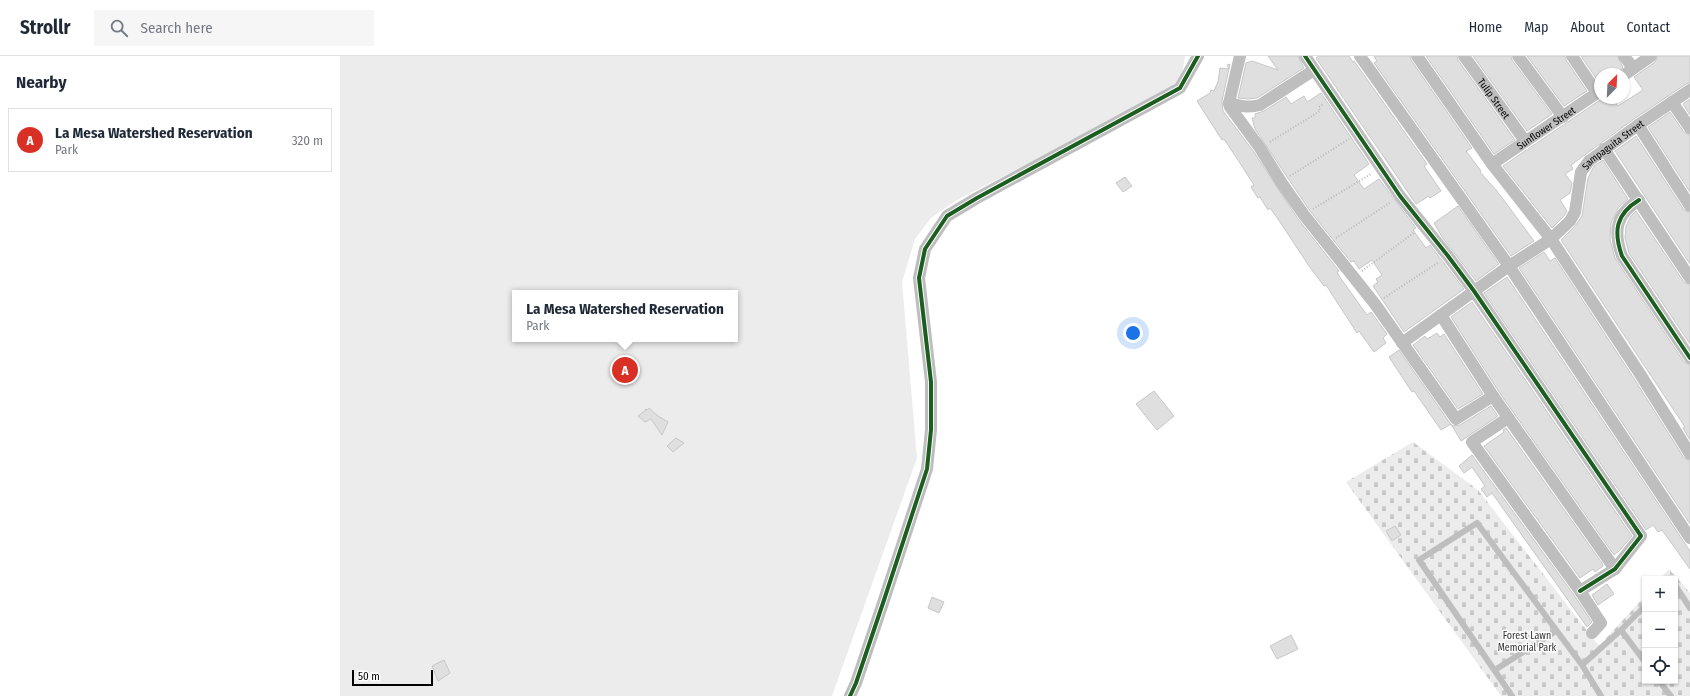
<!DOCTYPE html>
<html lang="en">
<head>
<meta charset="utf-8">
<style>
	:root { --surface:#fff; --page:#f6f6f7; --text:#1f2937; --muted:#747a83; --line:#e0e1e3; --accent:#d93025 }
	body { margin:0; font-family:"Fira Sans Condensed",sans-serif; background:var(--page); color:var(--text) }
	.controls { position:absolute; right:12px; bottom:12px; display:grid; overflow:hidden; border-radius:0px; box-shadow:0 1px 3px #0004 }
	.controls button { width:36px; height:36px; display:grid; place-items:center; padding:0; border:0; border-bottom:1px solid var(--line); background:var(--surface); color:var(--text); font:20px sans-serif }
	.compass { position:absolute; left:1254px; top:12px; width:36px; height:36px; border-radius:50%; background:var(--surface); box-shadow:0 1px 3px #0004; rotate:24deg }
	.scale { position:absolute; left:12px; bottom:10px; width:81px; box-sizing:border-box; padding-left:4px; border:2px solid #000; border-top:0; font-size:11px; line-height:14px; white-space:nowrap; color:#000; -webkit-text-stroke:3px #fff; paint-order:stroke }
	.you { position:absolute; left:793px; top:277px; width:14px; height:14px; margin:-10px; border:3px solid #fff; border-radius:50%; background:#1a73e8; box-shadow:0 0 0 6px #1a73e833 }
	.badge { display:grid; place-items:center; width:26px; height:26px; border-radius:50%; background:var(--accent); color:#fff; font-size:13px; font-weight:700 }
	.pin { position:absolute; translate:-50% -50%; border:2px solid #fff; box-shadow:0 1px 4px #0006 }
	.popup { position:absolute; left:172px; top:234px; width:226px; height:52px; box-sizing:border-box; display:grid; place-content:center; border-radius:0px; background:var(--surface); filter:drop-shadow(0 1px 3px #0005); font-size:13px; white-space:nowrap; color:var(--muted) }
	.popup b { font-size:15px; color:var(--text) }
	.popup::after { content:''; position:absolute; left:50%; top:100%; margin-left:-8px; border:8px solid transparent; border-top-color:var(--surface) }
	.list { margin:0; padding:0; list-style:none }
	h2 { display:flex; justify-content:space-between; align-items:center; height:52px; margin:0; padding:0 16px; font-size:17px }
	h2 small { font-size:13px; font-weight:400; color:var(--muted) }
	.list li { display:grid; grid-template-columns:26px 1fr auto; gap:12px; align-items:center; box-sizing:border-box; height:64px; margin:0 8px 8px; padding:0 8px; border:1px solid var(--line); border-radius:0px }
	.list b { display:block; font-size:15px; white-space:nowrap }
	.list p { margin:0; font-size:13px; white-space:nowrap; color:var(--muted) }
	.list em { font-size:13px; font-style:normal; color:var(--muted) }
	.icon { flex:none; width:22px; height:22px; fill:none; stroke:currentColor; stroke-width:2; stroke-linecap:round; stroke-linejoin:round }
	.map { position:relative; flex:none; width:1350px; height:640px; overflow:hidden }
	header { display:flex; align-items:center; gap:24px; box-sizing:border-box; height:56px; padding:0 20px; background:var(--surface); border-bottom:1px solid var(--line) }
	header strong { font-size:19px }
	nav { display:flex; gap:22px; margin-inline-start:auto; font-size:14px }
	.search { width:280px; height:36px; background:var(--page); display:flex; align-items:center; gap:10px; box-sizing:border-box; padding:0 14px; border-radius:0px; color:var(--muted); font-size:15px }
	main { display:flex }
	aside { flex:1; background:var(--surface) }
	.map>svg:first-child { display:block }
	.cemetery { fill:url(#cemetery-stones) }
	.park { fill:#ececec; fill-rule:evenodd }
	.building { fill:#dfdfdf; stroke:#c7c7c7 }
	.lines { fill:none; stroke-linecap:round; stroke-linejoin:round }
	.path { stroke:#b9b9b9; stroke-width:2; stroke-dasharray:1 2; stroke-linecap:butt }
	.service { stroke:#bebebe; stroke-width:6 }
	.minor { stroke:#bebebe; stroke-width:12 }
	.cycleway-casing { stroke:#fff; stroke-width:6 }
	.cycleway { stroke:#1b5e20; stroke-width:4 }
	.labels { text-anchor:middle; stroke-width:3; stroke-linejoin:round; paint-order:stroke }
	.street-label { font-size:10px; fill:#000; stroke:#fff }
	.park-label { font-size:10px; fill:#333; stroke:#fff }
</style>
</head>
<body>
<header>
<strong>Strollr</strong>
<div class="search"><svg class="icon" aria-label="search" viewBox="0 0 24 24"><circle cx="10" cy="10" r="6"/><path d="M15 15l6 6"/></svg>Search here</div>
<nav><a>Home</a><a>Map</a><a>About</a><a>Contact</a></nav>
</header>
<main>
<aside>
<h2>Nearby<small></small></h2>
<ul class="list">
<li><span class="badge">A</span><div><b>La Mesa Watershed Reservation</b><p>Park</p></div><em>320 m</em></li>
</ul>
</aside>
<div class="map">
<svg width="1350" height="640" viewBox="0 0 1350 640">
	<defs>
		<pattern id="cemetery-stones" width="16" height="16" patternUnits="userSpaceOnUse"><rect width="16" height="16" fill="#ececec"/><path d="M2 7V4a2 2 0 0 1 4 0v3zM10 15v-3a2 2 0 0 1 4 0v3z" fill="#c9c9c9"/></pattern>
	</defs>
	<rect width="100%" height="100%" fill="#fff"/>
	<path class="cemetery" d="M1073 386 1138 434 1259 590 1305 540V625H1335V523H1320L1329 513 1350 537V640H1161L1006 426Z"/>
	<path class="park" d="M0 0H845L840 30 615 145 591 162 575 183 562 226 577 402 492 640H0ZM175 237H395V283H175Z"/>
	<path class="building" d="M928 0H958L964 12 917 42 908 43 898 42 906 7 912 5 938 14Z
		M979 0H1009L1013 6 1014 5 1087 108 1084 110 1101 135 1090 142 1089 140 1076 148 976 2Z
		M1034 0H1070L1071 4 1132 92 1126 95 1141 115 1140 116 1157 135 1194 185 1171 200 1034 7 1037 5Z
		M1086 0H1117L1118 4 1175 84 1154 98Z
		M1133 0H1171L1172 4 1212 58 1187 75Z
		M1187 0H1225L1226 4 1247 35 1224 50Z
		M1241 0H1277L1283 11 1277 18H1260V28Z
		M1318 0H1350V27L1346 28 1294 63 1231 109 1233 113 1225 118 1232 127 1230 137 1220 144 1227 155 1224 160 1212 172 1163 110 1263 42H1272L1278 50 1303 34 1294 21 1315 6Z
		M890 8 882 45 883 55 914 96 958 163 999 215 997 216 999 220 1027 259 1031 256 1047 278 1043 282 1046 287 1034 296 1019 275 1017 277 986 229 984 230 969 210 938 163 930 152 928 154 920 141 918 142 911 131 914 129 898 104 884 83 882 84 857 45 870 37 871 34 874 35 878 26 880 12 889 13 887 9Z
		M981 37 1029 108 1014 119 1024 133 1039 123 1076 172 1073 174 1086 192 1090 189 1124 233 1064 276 1033 230 1038 226 1036 223 1042 219 1032 204 1019 213 1014 205 1011 206 970 155 915 73 912 62H915V58L924 55 946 41 951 48 964 40 967 46Z
		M1350 43V59L1343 48Z
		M1330 56 1344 76 1350 79V136L1308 71Z
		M1296 80 1344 154 1350 157V208L1275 95Z
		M1263 104 1288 143 1279 151 1271 167 1270 183 1275 202 1344 306 1350 309V384L1343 372 1345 371 1221 184 1235 170 1242 160 1248 122 1254 110Z
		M785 121 792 130 783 136 776 127Z
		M1118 150 1159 208 1136 225 1102 181 1094 167Z
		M1296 155 1344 226 1350 229V288L1289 197 1285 182 1286 170 1291 160Z
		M1204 196 1210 205 1215 202 1293 321 1344 402 1350 405V468L1179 212Z
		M1167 221 1350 495V513L1322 474 1318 476 1313 469 1306 474 1144 237Z
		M1132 246 1292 480 1280 494 1274 499 1159 336 1111 261Z
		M1097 277 1100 281 1104 278 1143 338 1118 353 1073 289 1085 280 1087 283Z
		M1059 294 1112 370 1120 369 1151 350 1158 360 1121 385 1111 368 1101 374 1074 335 1072 336 1049 301Z
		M814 335 834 360 817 374 796 348Z
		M309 352 318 360 328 366 322 379 311 363 305 366 298 360 306 354 305 353 307 354Z
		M1166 372 1262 507 1263 510 1255 516 1253 513 1240 522 1144 390 1164 376 1163 374Z
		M336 382 344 387 333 396 327 390Z
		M1132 399 1234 539 1252 566 1247 571 1152 437 1147 441 1141 433 1145 430 1132 411 1124 417 1119 410Z
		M1055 470 1061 479 1052 485 1046 475Z
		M1267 528 1274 538 1258 549 1252 539Z
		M592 541 604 546 599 557 588 552Z
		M951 579 958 593 937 603 930 590Z
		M104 604 110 617 98 625 92 610Z"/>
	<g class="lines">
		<path class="path" d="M930 86 980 55 979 51 984 48
			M950 120 1009 83
			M973 153 1031 118
			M996 182 1051 146
			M1022 215 1075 176
			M1044 242 1099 206"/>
		<path class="service" d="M1335 529 1350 552
			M1281 574 1305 606
			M1242 609 1281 574 1305 550
			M1155 614 1216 575
			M1319 625 1331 640
			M1172 640 1079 504 1137 467 1242 609 1261 640"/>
		<g class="minor">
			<path d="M900 0 889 47 890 51 920 92 941 126 964 159 1035 248 1116 363 1153 340"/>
			<path d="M965 0 1060 140 1108 200 1134 235 1301 480 1275 513 1240 535"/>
			<path d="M1020 0 1169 210 1350 482"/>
			<path d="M1077 0 1152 108 1211 183 1300 318 1350 398"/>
			<path id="s1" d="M1124 0 1185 85"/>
			<path d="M1178 0 1223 61"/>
			<path d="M1232 0 1257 37"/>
			<path d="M1284 0 1293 12"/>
			<path d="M1284 19 1311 0"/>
			<path d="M1332 46 1350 72"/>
			<path d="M889 47C900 50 908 52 920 49L974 14"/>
			<path d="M1298 69 1350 150"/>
			<path d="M1264 93 1350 222"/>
			<path id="s2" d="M1152 108 1260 35"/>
			<path d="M1299 144C1276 158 1273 175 1282 200L1350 302"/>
			<path d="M1101 259 1153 340 1275 513"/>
			<path id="s3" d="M1062 287 1169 210 1211 183 1230 165 1235 156 1241 116 1249 105 1298 69 1350 34"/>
			<path d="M1168 362 1132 386 1240 535 1261 567 1252 577"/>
			<path d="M510 640 516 627 543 547 587 413 591 374V326L579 222 585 193 607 160 637 142 840 32 858 0"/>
		</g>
		<g class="cycleway-casing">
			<path id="cycleway" d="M965 0 1060 140 1108 200 1134 235 1301 480 1275 513 1240 535
				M1299 144C1276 158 1273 175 1282 200L1350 302
				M510 640 516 627 543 547 587 413 591 374V326L579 222 585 193 607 160 637 142 840 32 858 0"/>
		</g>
		<use href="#cycleway" class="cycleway"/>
	</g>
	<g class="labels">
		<g class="street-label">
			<text dy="4" stroke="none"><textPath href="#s1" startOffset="52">Tulip Street</textPath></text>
			<text dy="4" stroke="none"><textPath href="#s2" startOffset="65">Sunflower Street</textPath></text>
			<text dy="4" stroke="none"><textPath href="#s3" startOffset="301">Sampaguita Street</textPath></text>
		</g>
		<g class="park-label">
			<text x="1187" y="583">Forest Lawn<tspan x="1187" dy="12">Memorial Park</tspan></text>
		</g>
	</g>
</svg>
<div class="controls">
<button>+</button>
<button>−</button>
<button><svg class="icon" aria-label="locate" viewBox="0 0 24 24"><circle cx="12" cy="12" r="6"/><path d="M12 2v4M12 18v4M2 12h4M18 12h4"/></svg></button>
</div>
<svg class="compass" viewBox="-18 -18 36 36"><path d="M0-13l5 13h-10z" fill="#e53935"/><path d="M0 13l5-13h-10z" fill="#747a83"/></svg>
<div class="scale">50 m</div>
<div class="you"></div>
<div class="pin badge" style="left:285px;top:314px">A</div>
<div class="popup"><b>La Mesa Watershed Reservation</b>Park</div>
</div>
</main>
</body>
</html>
